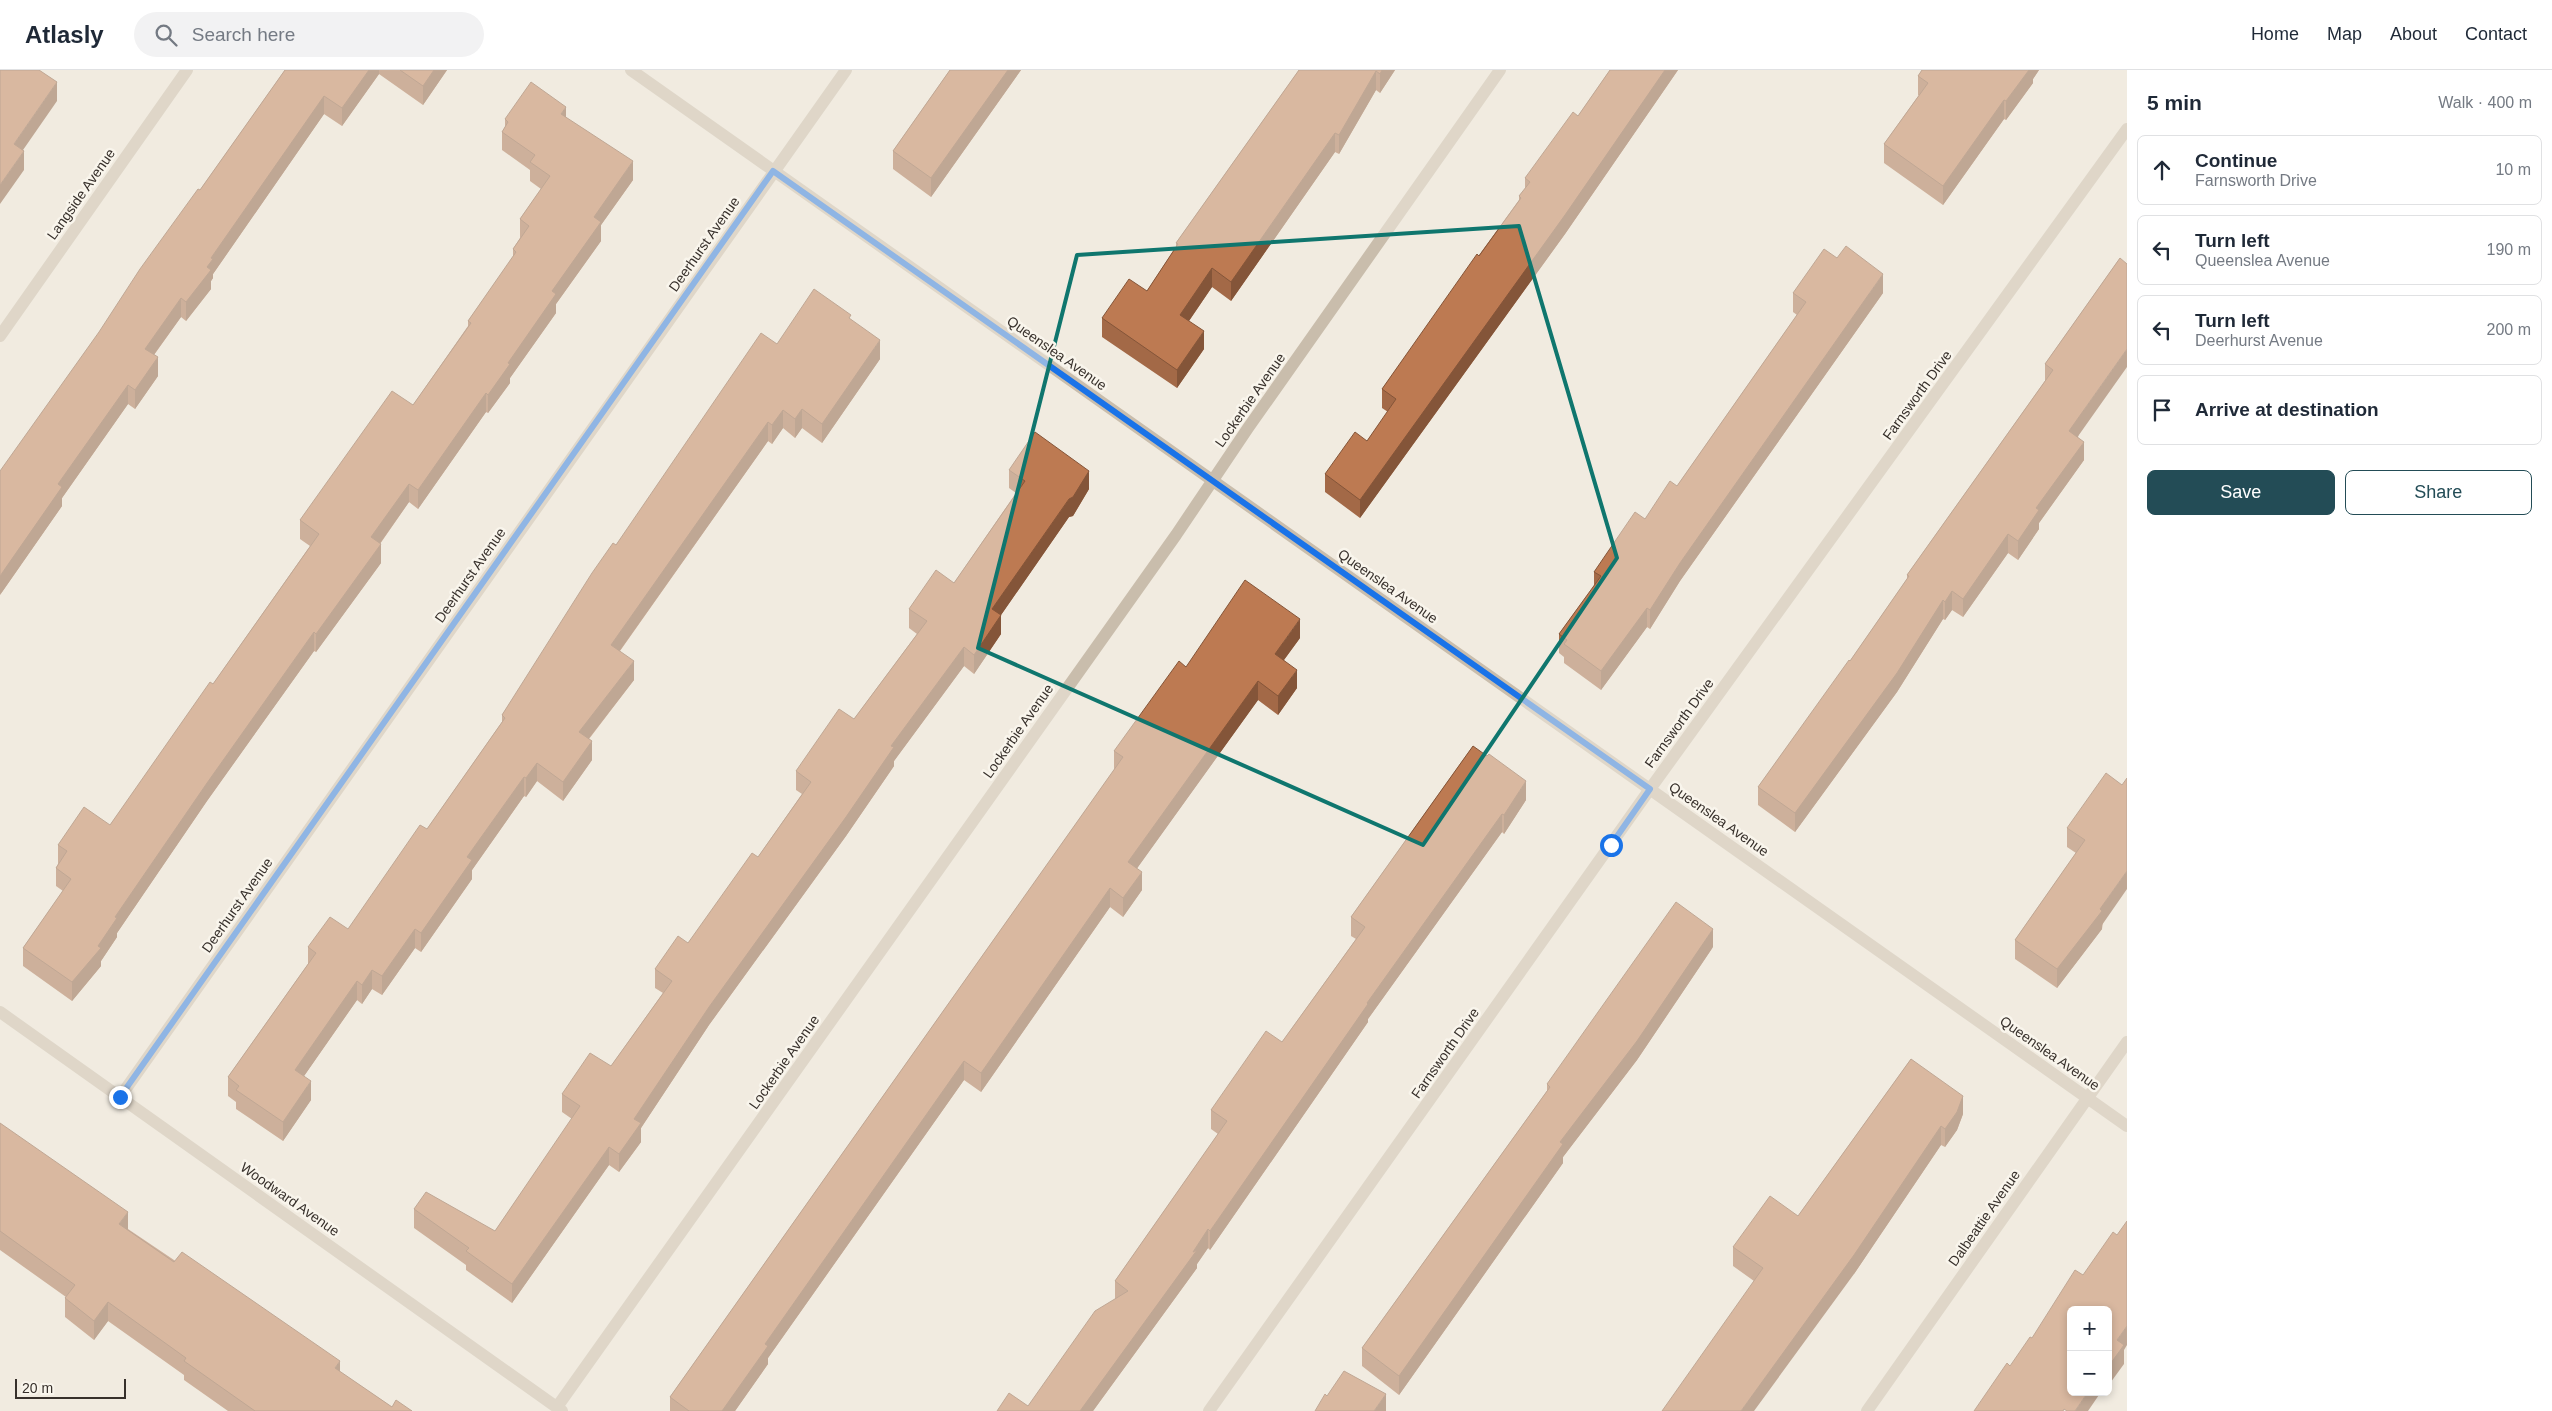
<!DOCTYPE html>
<html lang="en">
<head>
<meta charset="utf-8">
<style>
	:root { --surface:#fff; --page:#f2f2f3; --text:#1f2937; --muted:#747a83; --line:#e0e1e3; --accent:#234c56 }
	body { margin:0; font-family:Arial,sans-serif; background:var(--page); color:var(--text) }
	.controls { position:absolute; right:15px; bottom:15px; display:grid; overflow:hidden; border-radius:8px; box-shadow:0 2px 8px #0003 }
	.controls button { width:45px; height:45px; display:grid; place-items:center; padding:0; border:0; border-bottom:1px solid var(--line); background:var(--surface); color:var(--text); font:25px sans-serif }
	.scale { position:absolute; left:15px; bottom:12px; width:111px; box-sizing:border-box; padding-left:5px; border:2px solid #37302b; border-top:0; font-size:14px; line-height:18px; white-space:nowrap; color:#37302b; -webkit-text-stroke:4px #f9f5ec; paint-order:stroke }
	.stop { position:absolute; width:15px; height:15px; margin:-11px; border:4px solid #1a73e8; border-radius:50%; background:#fff }
	.stop.end { background:#1a73e8; border-color:#fff; box-shadow:0 1px 5px #0008 }
	.list { margin:0; padding:0; list-style:none }
	h2 { display:flex; justify-content:space-between; align-items:center; height:65px; margin:0; padding:0 20px; font-size:21px }
	h2 small { font-size:16px; font-weight:400; color:var(--muted) }
	.list li { display:grid; grid-template-columns:32px 1fr auto; gap:15px; align-items:center; box-sizing:border-box; height:70px; margin:0 10px 10px; padding:0 10px; border:1px solid var(--line); border-radius:8px }
	.list b { display:block; font-size:19px; white-space:nowrap }
	.list p { margin:0; font-size:16px; white-space:nowrap; color:var(--muted) }
	.list em { font-size:16px; font-style:normal; color:var(--muted) }
	.actions { display:flex; gap:10px; padding:15px 20px }
	.actions a { flex:1; padding:11px 0; border:1px solid var(--accent); border-radius:8px; text-align:center; font-size:18px; color:var(--accent) }
	.actions .main { background:var(--accent); color:#fff }
	.icon { flex:none; width:28px; height:28px; fill:none; stroke:currentColor; stroke-width:2; stroke-linecap:round; stroke-linejoin:round }
	.map { position:relative; flex:none; width:2127px; height:1341px; overflow:hidden }
	header { display:flex; align-items:center; gap:30px; box-sizing:border-box; height:70px; padding:0 25px; background:var(--surface); border-bottom:1px solid var(--line) }
	header strong { font-size:24px }
	nav { display:flex; gap:28px; margin-inline-start:auto; font-size:18px }
	.search { width:350px; height:45px; background:var(--page); display:flex; align-items:center; gap:12px; box-sizing:border-box; padding:0 18px; border-radius:28px; color:var(--muted); font-size:19px }
	main { display:flex }
	aside { flex:1; background:var(--surface) }
	.map>svg:first-child { display:block }
	.lines { fill:none; stroke-linecap:round; stroke-linejoin:round }
	.minor { stroke:#c9bdac; stroke-width:12 }
	.wall { fill:#a36947 }
	.shaded-wall { fill:#845539 }
	.building { fill:#bd7a52; stroke:#845539 }
	.route { stroke:#1a73e8; stroke-width:6 }
	.marked { fill:none; stroke:#0f766e; stroke-width:4; stroke-linejoin:round }
	.labels { text-anchor:middle; stroke-width:5; stroke-linejoin:round; paint-order:stroke }
	.street-label { font-size:14px; fill:#37302b; stroke:#f9f5ec }
</style>
</head>
<body>
<header>
<strong>Atlasly</strong>
<div class="search"><svg class="icon" aria-label="search" viewBox="0 0 24 24"><circle cx="10" cy="10" r="6"/><path d="M15 15l6 6"/></svg>Search here</div>
<nav><a>Home</a><a>Map</a><a>About</a><a>Contact</a></nav>
</header>
<main>
<div class="map">
<svg width="2127" height="1341" viewBox="0 0 2127 1341">
	<rect width="100%" height="100%" fill="#f1ebe0"/>
	<g class="lines">
		<path class="minor" d="M631 0 2127 1056
			M0 266 187 0
			M0 942 562 1341
			M120 1027 846 0
			M557 1337 1176 465 1248 358 1500 0
			M1209 1341 1650 719 2127 59
			M1867 1341 2127 972"/>
	</g>
	<path class="wall" d="M285 0H447L423 35 379 4 342 56 324 44 213 204V208L211 211V219L186 251 181 247 154 285 158 306 135 339 128 334 62 428V436L0 525 200 120Z
		M950 0H1021L931 127 893 99V81Z
		M1299 0H1395L1380 23 1376 20 1339 84 1335 82 1231 231 1212 217 1189 251 1204 279 1177 318 1102 267V248L1147 221 1176 177V173Z
		M1610 0H1678L1565 164 1360 448 1325 422V404L1367 371 1388 342 1382 338V319L1519 130V126L1525 119V108L1578 46Z
		M1922 0H2039L2033 9V13L2006 50 2004 49 1943 135 1884 93V74L1919 25H1918V6Z
		M566 47 633 110 601 155V171L556 234V243L510 308V313L488 343 486 342 418 439 409 432 380 474 381 493 316 582 314 581 207 731 117 863V867L101 891V896L72 931 23 896V878L63 821 56 816V798L58 794V775L110 755 213 614 310 476 300 469V450L413 335 468 256V251L513 187V179L520 168V149L541 119 530 111V100L502 80V62L505 57V49Z
		M2120 188 2078 367 2084 390 2039 453V459L2018 490 2008 483 1963 547 1952 540 1945 550 1943 549 1897 622 1795 762 1758 735V717L1850 591 1907 509V505L2045 311V294Z
		M1793 223H1883L1680 511 1650 559 1647 557 1601 620 1564 593V587L1559 583V564L1594 516V502L1677 416 1797 245 1793 242Z
		M851 250 880 289 822 373 802 358 795 368 783 358 772 374 768 371 620 581 634 610 589 669 592 690 563 731 537 711 526 727 524 726 472 800V809L421 882 415 878 382 925 372 919 362 934 357 930 304 1006 311 1030 283 1071 236 1039V1032L228 1026V1007L308 894V877L348 859 427 759 502 652V645L616 475 777 274Z
		M1009 400 1089 419 1073 446 1069 447 1001 545V564L974 604 964 596 894 691V696L846 766 709 955 641 1058V1072L619 1102 609 1095 512 1233 466 1200V1195L414 1158V1139L495 1161 572 1049 562 1042V1024L611 996 663 923 655 918V899L688 873 758 787 802 724 796 720V701L854 649 917 564 909 558V539L954 513 1016 423 1009 418Z
		M1300 568 1284 590 1297 618 1278 645 1258 630 1137 798 1142 820 1123 847 1110 837 981 1022 964 1010 768 1288V1294L735 1341H670V1327L1114 700V681L1186 597Z
		M1473 676 1526 730 1504 764 1502 762 1368 949V952L1210 1180 1208 1178 1197 1194V1198L1093 1341 1028 1336 1115 1229V1211L1218 1064 1211 1059V1040L1282 972 1356 869 1351 866V847Z
		M2122 715 2102 859 2057 918 2015 889V870L2076 783 2067 777V758Z
		M1713 877 1637 990 1563 1087V1093L1399 1325 1362 1296V1278L1547 1021V1014Z
		M1911 989 1963 1044 1957 1060 1945 1077 1941 1075 1854 1204 1754 1211 1733 1196V1177L1798 1146Z
		M0 1053 128 1159 392 1337 412 1341H228L184 1310V1305L108 1251 94 1270 65 1247V1228L66 1227 0 1180Z"/>
	<path class="shaded-wall" d="M369 0H379V4L342 56V38Z
		M434 0H447L423 35V16Z
		M1008 0H1021L931 127V108Z
		M1382 0H1395L1380 23V4Z
		M1665 0H1678L1565 164 1360 448V430Z
		M2029 0H2039L2033 9V13L2006 50V31Z
		M1376 1V20L1339 84V65Z
		M57 12V31L14 93V74Z
		M324 26V44L213 204V208L211 211V219L186 251V232L211 188Z
		M2004 30V49L1943 135V116Z
		M566 37V56L561 44Z
		M1335 63V82L1231 231V212Z
		M24 81V100L0 134V115Z
		M633 91V110L601 155V171L556 234V243L510 308V313L488 343V325L552 221 594 147Z
		M1212 198V217L1180 264V245Z
		M1883 204V223L1680 511 1650 559V540L1680 493Z
		M181 228V247L145 297V279Z
		M1204 261V279L1177 318V300Z
		M880 270V289L822 373V354Z
		M2127 279V297L2069 379V361Z
		M158 287V306L135 339V320Z
		M128 315V334L62 428V436L0 525V506L58 414Z
		M486 323V342L418 439V420Z
		M802 339V358L795 368V349Z
		M783 340V358L772 374V355Z
		M768 352V371L611 593V575Z
		M2084 372V390L2039 453V459L2018 490V471L2036 438Z
		M1089 401V419L1073 446 1069 447 992 558V539Z
		M409 414V432L371 486V467Z
		M2008 464V483L1963 547V529Z
		M381 474V493L316 582V564Z
		M1952 521V540L1945 550V532Z
		M1943 530V549L1897 622 1795 762V743Z
		M1647 538V557L1601 620V601Z
		M1001 545V564L974 604V585Z
		M1300 549V568L1275 602V584Z
		M314 562V581L207 731 117 863V867L101 891V896L72 931V912L98 876 115 847 207 713Z
		M964 577V596L894 691V696L846 766 709 955 641 1058V1072L619 1102V1084L634 1049 709 937 891 676Z
		M634 591V610L579 681V662Z
		M1297 600V618L1278 645V626Z
		M1258 611V630L1128 811V792Z
		M592 671V690L563 731V712Z
		M537 693V711L526 727V708Z
		M524 707V726L472 800V809L421 882V863L467 787Z
		M1526 711V730L1504 764V745Z
		M1502 744V762L1368 949V952L1210 1180V1161L1367 933Z
		M2127 801V819L2102 855V859L2057 918V899Z
		M1142 802V820L1123 847V828Z
		M1110 818V837L981 1022V1003Z
		M415 859V878L382 925V906Z
		M1713 859V877L1637 990 1563 1087V1093L1399 1325V1306L1560 1072Z
		M372 900V919L362 934V915Z
		M357 911V930L295 1019V1000Z
		M964 991V1010L768 1288V1294L735 1341H722L765 1274Z
		M311 1011V1030L283 1071V1052Z
		M1963 1026V1044L1957 1060 1945 1077V1059Z
		M1941 1056V1075L1854 1204 1754 1341H1741Z
		M609 1077V1095L512 1233V1214Z
		M128 1142V1161L119 1154Z
		M1208 1159V1178L1197 1194V1198L1093 1341H1080L1193 1182Z
		M108 1232V1251L94 1270V1251Z
		M2127 1256V1275L2124 1280V1294L2108 1316V1297L2117 1270Z
		M340 1291V1310L335 1298Z
		M2088 1322H2101L2088 1341H2075Z
		M1386 1324V1341H1374Z"/>
	<path class="building" d="M0 0H39L57 12 14 74 24 81 0 115Z
		M285 0H369L342 38 324 26 211 188 213 189 207 197 211 200 186 232 181 228 145 279 158 287 135 320 128 315 58 414 62 417 0 506V401L99 262 140 199 198 119 200 120Z
		M400 0H434L423 16Z
		M950 0H1008L931 108 893 81Z
		M1299 0H1382L1380 4 1376 1 1339 65 1335 63 1231 212 1212 198 1180 245 1204 261 1177 300 1102 248 1129 209 1147 221 1178 174 1176 173Z
		M1610 0H1665L1565 145 1360 430 1325 404 1355 362 1367 371 1396 329 1382 319 1477 184 1479 186 1521 128 1519 126 1530 112 1525 108 1573 42 1578 46Z
		M1922 0H2029L2006 31 2004 30 1943 116 1884 74 1928 13 1918 6Z
		M531 12 566 37 561 44 633 91 594 147 601 152 552 221 556 224 508 293 510 294 488 325 486 323 418 420 409 414 371 467 381 474 316 564 314 562 207 713 115 847 117 848 98 876 101 878 72 912 23 878 71 809 56 798 67 781 58 775 84 737 110 755 210 612 213 614 319 464 300 450 392 321 413 335 471 253 468 251 516 182 513 179 529 156 520 149 550 106 530 92 535 85 502 62 508 52 505 49Z
		M1846 176 1883 204 1680 493 1650 540 1647 538 1601 601 1564 574 1567 570 1559 564 1601 506 1594 502 1635 442 1645 449 1670 411 1677 416 1806 232 1793 223 1824 179 1837 188Z
		M2120 188 2127 194V279L2069 361 2084 372 2036 438 2039 440 2018 471 2008 464 1963 529 1952 521 1945 532 1943 530 1897 603 1795 743 1758 717 1849 590 1850 591 1909 506 1907 505 2053 300 2045 294Z
		M814 219 851 245 849 248 880 270 822 354 802 339 795 349 783 340 772 355 768 352 611 575 634 591 579 662 592 671 563 712 537 693 526 708 524 707 467 787 472 790 421 863 415 859 382 906 372 900 362 915 357 911 295 1000 311 1011 283 1052 236 1020 239 1016 228 1007 316 883 308 877 330 847 348 859 420 755 427 759 505 648 502 645 592 503 613 473 616 475 761 263 777 274Z
		M1035 362 1089 401 1073 427 1069 429 992 539 1001 545 974 585 964 577 891 676 894 677 846 747 709 937 634 1049 641 1053 619 1084 609 1077 512 1214 466 1181 469 1178 414 1139 426 1122 495 1161 580 1036 562 1024 590 983 611 996 672 911 655 899 678 866 688 873 752 783 758 787 811 712 796 701 839 639 854 649 927 551 909 539 936 500 954 513 1025 411 1009 400Z
		M1245 510 1300 549 1275 584 1297 600 1278 626 1258 611 1128 792 1142 802 1123 828 1110 818 981 1003 964 991 765 1274 768 1276 722 1341H689L670 1327 1123 687 1114 681 1179 591 1186 597Z
		M1473 676 1487 686 1489 684 1526 711 1504 745 1502 744 1367 933 1368 934 1210 1161 1208 1159 1193 1182 1197 1180 1080 1341H997L1009 1323 1028 1336 1095 1241 1128 1221 1115 1211 1227 1051 1211 1040 1266 961 1282 972 1365 857 1351 847Z
		M2106 703 2122 715 2127 708V801L2100 839 2102 841 2057 899 2015 870 2085 770 2067 758Z
		M1676 832 1713 859 1637 971 1560 1072 1563 1074 1399 1306 1362 1278 1550 1017 1547 1014Z
		M1911 989 1963 1026 1957 1042 1945 1059 1941 1056 1854 1185 1741 1341H1662L1763 1198 1733 1177 1770 1126 1798 1146Z
		M0 1053 128 1142 119 1154 174 1192 182 1182 340 1291 335 1298 392 1337 396 1330 412 1341H255L184 1291 186 1288 108 1232 94 1251 65 1228 75 1215 0 1161Z
		M2127 1151V1256L2117 1270 2124 1275 2108 1297V1240H2071V1322H2088L2075 1341H2067L2064 1339 2063 1341H1974L2007 1293 2010 1296 2030 1267 2032 1268 2075 1200 2083 1205 2113 1162 2117 1165Z
		M1344 1301 1386 1324 1374 1341H1315L1325 1324 1327 1326Z"/>
	<g class="lines">
		<path class="route" d="M120 1027 773 101 1650 719 1611 775"/>
	</g>
	<path d="M0 0H2127V1341H0ZM1519 156 1617 488 1423 775 978 578 1077 185Z" fill="#f1ebe0" fill-opacity=".55" fill-rule="evenodd"/>
	<path class="marked" d="M1519 156 1617 488 1423 775 978 578 1077 185Z"/>
	<g class="labels">
		<g class="street-label">
			<text transform="translate(81 124) rotate(-55)" y="5">Langside Avenue</text>
			<text transform="translate(704 174) rotate(-55)" y="5">Deerhurst Avenue</text>
			<text transform="translate(1057 283) rotate(35)" y="5">Queenslea Avenue</text>
			<text transform="translate(1917 325) rotate(-54)" y="5">Farnsworth Drive</text>
			<text transform="translate(1250 330) rotate(-55)" y="5">Lockerbie Avenue</text>
			<text transform="translate(470 505) rotate(-55)" y="5">Deerhurst Avenue</text>
			<text transform="translate(1388 516) rotate(35)" y="5">Queenslea Avenue</text>
			<text transform="translate(1679 653) rotate(-54)" y="5">Farnsworth Drive</text>
			<text transform="translate(1018 661) rotate(-55)" y="5">Lockerbie Avenue</text>
			<text transform="translate(1719 749) rotate(35)" y="5">Queenslea Avenue</text>
			<text transform="translate(237 835) rotate(-55)" y="5">Deerhurst Avenue</text>
			<text transform="translate(1445 983) rotate(-55)" y="5">Farnsworth Drive</text>
			<text transform="translate(2050 983) rotate(35)" y="5">Queenslea Avenue</text>
			<text transform="translate(784 992) rotate(-55)" y="5">Lockerbie Avenue</text>
			<text transform="translate(290 1129) rotate(35)" y="5">Woodward Avenue</text>
			<text transform="translate(1984 1148) rotate(-55)" y="5">Dalbeattie Avenue</text>
		</g>
	</g>
</svg>
<div class="controls">
<button>+</button>
<button>−</button>
</div>
<div class="scale">20 m</div>
<div class="stop" style="left:1611px;top:775px"></div>
<div class="stop end" style="left:120px;top:1027px"></div>
</div>
<aside>
<h2>5 min<small>Walk · 400 m</small></h2>
<ul class="list">
<li><svg class="icon" aria-label="ahead" viewBox="0 0 24 24"><path d="M12 20V5M6 11l6-6 6 6"/></svg><div><b>Continue</b><p>Farnsworth Drive</p></div><em>10 m</em></li>
<li><svg class="icon" aria-label="left" viewBox="0 0 24 24"><path d="M17 20v-9H6M10 6l-5 5 5 5"/></svg><div><b>Turn left</b><p>Queenslea Avenue</p></div><em>190 m</em></li>
<li><svg class="icon" aria-label="left" viewBox="0 0 24 24"><path d="M17 20v-9H6M10 6l-5 5 5 5"/></svg><div><b>Turn left</b><p>Deerhurst Avenue</p></div><em>200 m</em></li>
<li><svg class="icon" aria-label="arrive" viewBox="0 0 24 24"><path d="M6 21V4h12l-3 4 3 4H6"/></svg><div><b>Arrive at destination</b></div></li>
</ul>
<div class="actions"><a class="main">Save</a><a>Share</a></div>
</aside>
</main>
</body>
</html>
